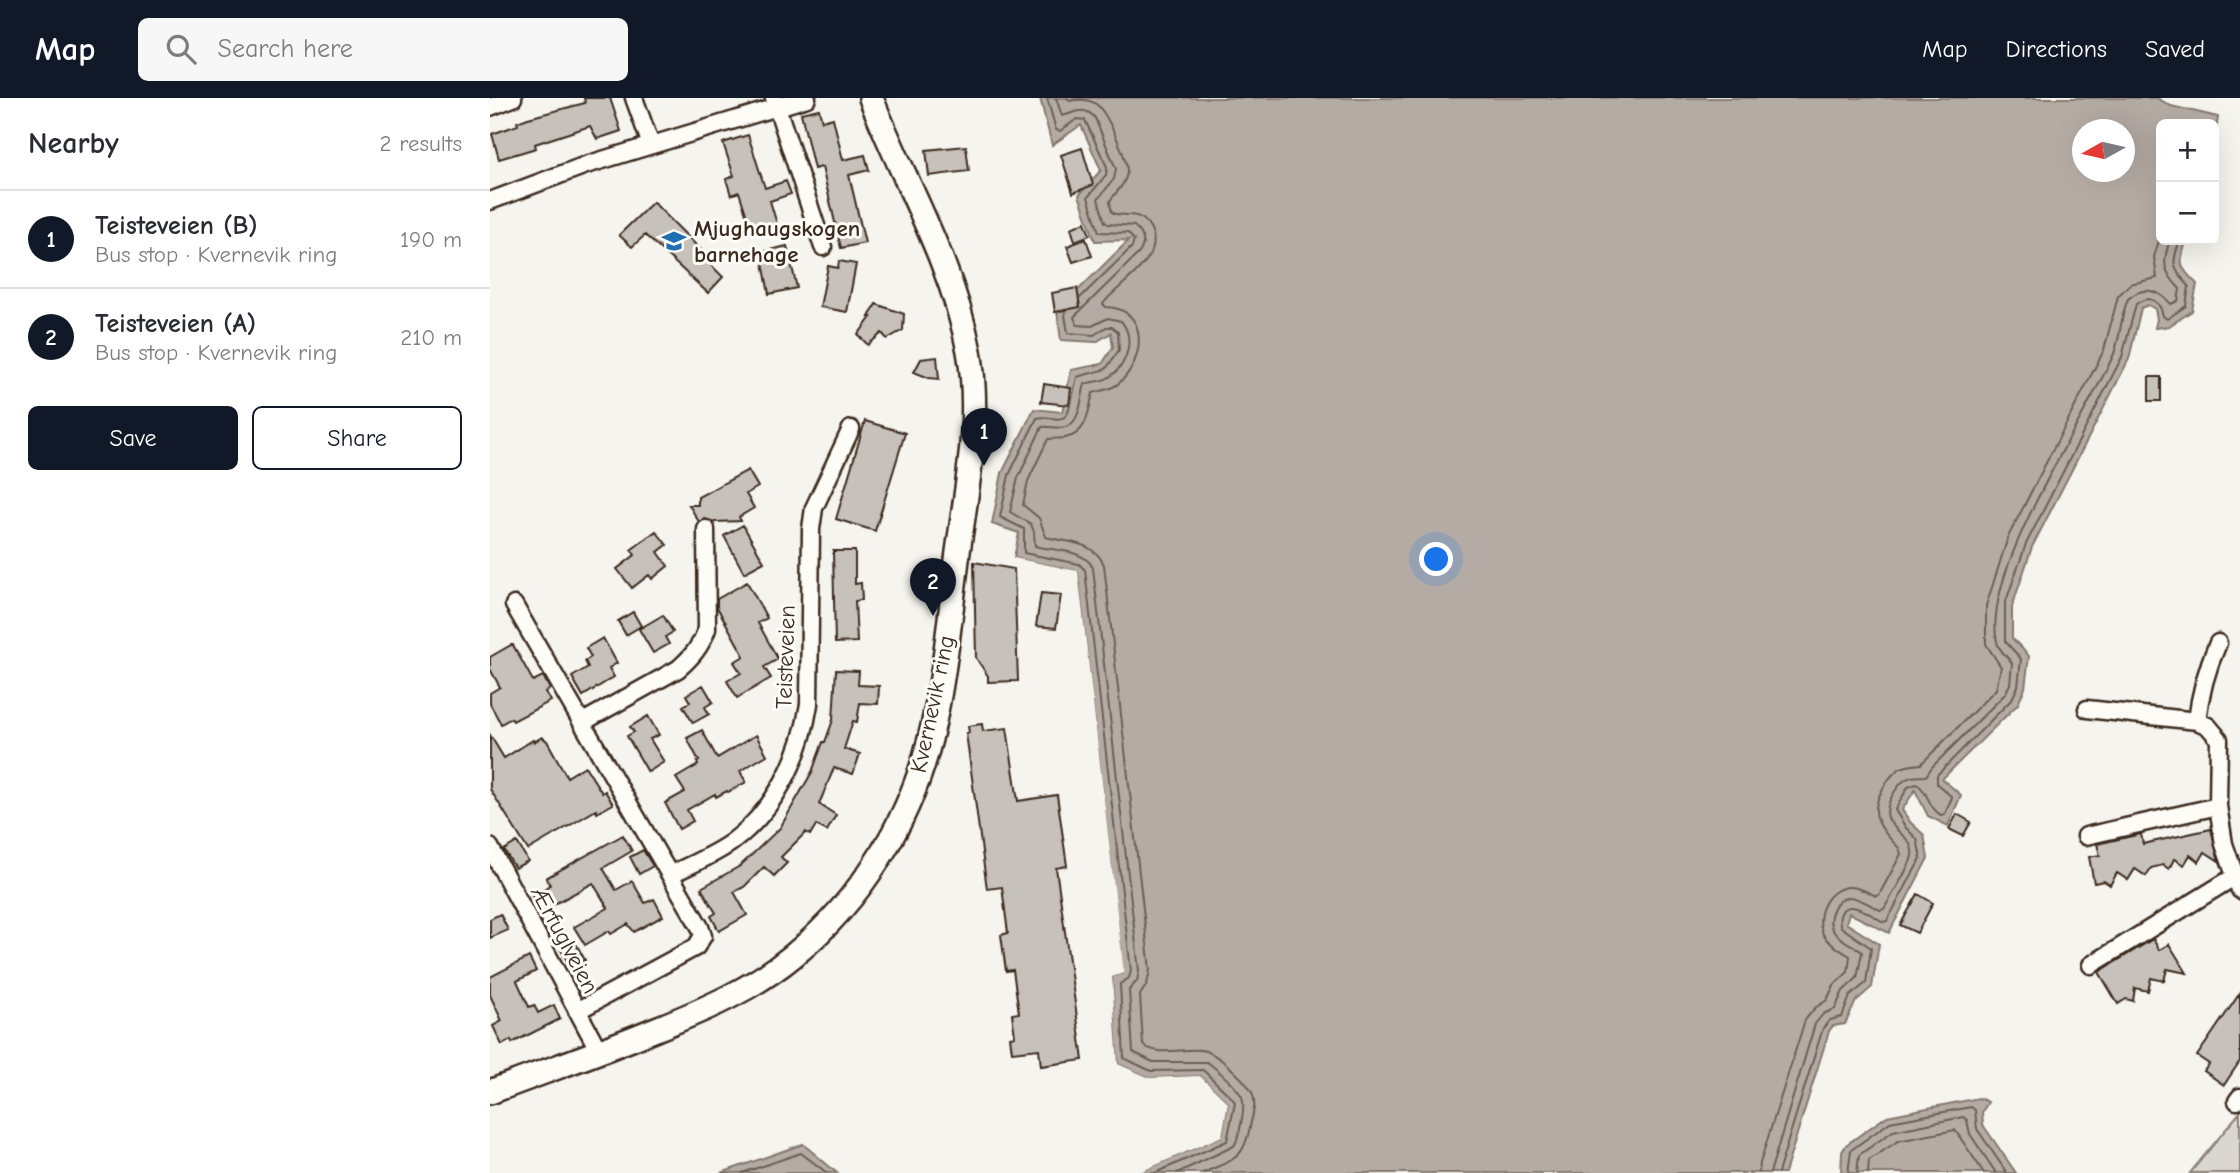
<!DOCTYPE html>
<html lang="en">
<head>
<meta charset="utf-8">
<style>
	:root { --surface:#fff; --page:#f7f7f7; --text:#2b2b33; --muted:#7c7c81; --line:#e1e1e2; --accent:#111827 }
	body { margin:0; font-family:"Comic Neue",sans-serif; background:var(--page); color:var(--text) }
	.controls { position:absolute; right:21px; top:21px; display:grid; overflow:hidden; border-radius:10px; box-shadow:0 7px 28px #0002 }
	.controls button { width:63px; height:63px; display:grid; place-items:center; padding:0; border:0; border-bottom:2px solid var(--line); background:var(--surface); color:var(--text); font:35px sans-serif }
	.compass { position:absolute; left:1582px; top:21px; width:63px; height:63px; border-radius:50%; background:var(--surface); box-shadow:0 7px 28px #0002; rotate:262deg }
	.you { position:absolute; left:947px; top:462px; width:24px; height:24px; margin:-18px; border:5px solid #fff; border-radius:50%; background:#1a73e8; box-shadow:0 0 0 10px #1a73e833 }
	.badge { display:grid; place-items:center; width:46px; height:46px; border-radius:50%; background:var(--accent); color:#fff; font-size:23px; font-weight:700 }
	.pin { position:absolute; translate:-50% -58px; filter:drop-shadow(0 2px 4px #0008) }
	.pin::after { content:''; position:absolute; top:37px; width:24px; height:21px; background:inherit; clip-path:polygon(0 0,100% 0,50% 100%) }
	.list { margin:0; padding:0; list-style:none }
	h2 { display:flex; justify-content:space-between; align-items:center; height:91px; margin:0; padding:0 28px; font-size:30px }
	h2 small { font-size:23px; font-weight:400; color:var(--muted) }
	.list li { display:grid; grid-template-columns:46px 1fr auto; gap:21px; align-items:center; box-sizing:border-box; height:98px; padding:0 28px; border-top:2px solid var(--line) }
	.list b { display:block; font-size:26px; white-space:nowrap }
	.list p { margin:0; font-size:23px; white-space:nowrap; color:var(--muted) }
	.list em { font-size:23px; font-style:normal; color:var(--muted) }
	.actions { display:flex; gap:14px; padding:21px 28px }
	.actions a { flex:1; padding:16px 0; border:2px solid var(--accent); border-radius:10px; text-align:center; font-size:24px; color:var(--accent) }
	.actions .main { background:var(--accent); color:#fff }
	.icon { flex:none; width:38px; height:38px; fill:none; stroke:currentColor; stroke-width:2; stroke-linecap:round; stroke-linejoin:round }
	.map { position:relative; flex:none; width:1750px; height:1075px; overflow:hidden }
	header { display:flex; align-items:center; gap:42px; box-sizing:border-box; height:98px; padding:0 35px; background:var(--accent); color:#fff }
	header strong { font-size:33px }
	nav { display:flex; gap:38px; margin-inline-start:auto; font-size:24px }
	.search { width:490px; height:63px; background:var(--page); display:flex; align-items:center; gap:18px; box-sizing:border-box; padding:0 24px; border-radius:10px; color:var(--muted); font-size:26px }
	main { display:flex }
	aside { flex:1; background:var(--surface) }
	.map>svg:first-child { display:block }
	.green { fill:#dad6d0; stroke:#8a8077; stroke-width:2 }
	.water { fill:#b4aca4; stroke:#84786e; stroke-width:2; fill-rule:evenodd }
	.pier { fill:#f5f4ee }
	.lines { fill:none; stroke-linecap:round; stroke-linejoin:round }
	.shore { stroke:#6b5e54; stroke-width:2 }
	.building { fill:#c7c1bb; stroke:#3b2a1e; stroke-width:2 }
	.street-casing { stroke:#3b2a1e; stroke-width:21 }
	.secondary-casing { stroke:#3b2a1e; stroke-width:28 }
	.street { stroke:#fdfcf7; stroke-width:16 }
	.secondary { stroke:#fdfcf7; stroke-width:23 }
	.labels { text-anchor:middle; stroke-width:6; stroke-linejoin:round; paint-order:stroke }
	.poi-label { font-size:23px; font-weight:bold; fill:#3b2a1e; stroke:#fdfcf7; text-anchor:start }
	.street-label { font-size:23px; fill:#3b2a1e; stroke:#fdfcf7 }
</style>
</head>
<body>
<header>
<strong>Map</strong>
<div class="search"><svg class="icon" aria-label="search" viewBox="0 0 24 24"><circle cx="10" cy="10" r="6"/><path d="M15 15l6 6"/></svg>Search here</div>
<nav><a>Map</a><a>Directions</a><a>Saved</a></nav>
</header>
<main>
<aside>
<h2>Nearby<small>2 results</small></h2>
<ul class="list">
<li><span class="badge">1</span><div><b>Teisteveien (B)</b><p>Bus stop · Kvernevik ring</p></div><em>190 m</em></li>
<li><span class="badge">2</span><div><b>Teisteveien (A)</b><p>Bus stop · Kvernevik ring</p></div><em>210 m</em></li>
</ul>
<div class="actions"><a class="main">Save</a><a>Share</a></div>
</aside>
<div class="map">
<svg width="1750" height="1075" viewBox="0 0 1750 1075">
	<rect width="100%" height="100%" fill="#f5f4ee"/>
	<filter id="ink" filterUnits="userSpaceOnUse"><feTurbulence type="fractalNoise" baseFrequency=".0143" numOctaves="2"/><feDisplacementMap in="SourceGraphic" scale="14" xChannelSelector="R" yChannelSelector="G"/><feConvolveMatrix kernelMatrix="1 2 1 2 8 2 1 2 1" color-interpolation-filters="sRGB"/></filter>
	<g filter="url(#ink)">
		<path class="green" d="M1750 1014V1075H1700Z"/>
		<path class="water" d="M550 0H1667L1681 8 1728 19 1724 46V26H1671V142H1697C1688 166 1689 168 1707 186L1702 213 1679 228 1665 230 1667 221 1665 211 1658 207 1651 210 1639 261 1542 449 1522 509V540L1539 558 1535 590 1528 606 1452 681 1471 697 1458 728 1438 718 1425 692 1412 712 1421 725 1434 737 1438 760 1399 835 1359 815 1356 825 1389 846 1382 889 1366 903 1355 926 1343 928 1339 933 1295 1075H648L732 1038 738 1005 710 978 660 980 628 966 622 879 633 875 588 473 524 460 529 435 502 426 512 375 544 311 572 314 581 272 612 266 623 249 621 235 606 244 571 242 567 213 639 142 605 143 589 97 611 72 591 27 562 47ZM1592 32H1634V74H1592Z
			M1489 1000 1498 1004 1492 1014 1493 1027 1526 1075H1351L1352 1054 1356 1047 1397 1018Z
			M313 1046 347 1075H231Z"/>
		<path class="pier" d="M524 460 588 473 634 875 622 879 628 966 660 980 710 978 738 1005 732 1038 648 1075H645L647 1072 729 1036 734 1007 709 981 659 983 624 968 619 879 621 876 630 873 585 476 524 464Z"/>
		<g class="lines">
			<path class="shore" d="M557 0 566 32 570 33 587 21 595 22 617 69 616 77 598 99 609 134 638 135 644 142 642 149 590 200
				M566 0 572 18C585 15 594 7 605 20L626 71 624 81 608 101 615 124 618 126 644 128C654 136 656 145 649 155L584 219 587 227 602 228 618 220 631 223C645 239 638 266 621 278 614 284 603 283 595 286 591 299 591 324 576 329 568 331 559 328 552 329L528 380 520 414 541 426 544 434 545 448C563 453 595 451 603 470L649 873 647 883 639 892 643 954 663 964H717C726 970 748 990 752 999 756 1009 749 1040 744 1048L687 1075
				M577 0 580 3C589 1 598 1 606 6 617 14 638 62 637 75 635 87 626 94 620 103 620 104 621 112 622 114 629 121 650 109 661 131 676 160 628 186 613 206L616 209C660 210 655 263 629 285 622 292 612 292 603 295 598 313 598 336 575 340 569 341 564 340 558 341L538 383 533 407 549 420 556 439C578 445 604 443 614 467L660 872 657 886 650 897 653 947C669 959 692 950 711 952 726 953 758 984 763 997 766 1006 763 1015 761 1024 754 1062 746 1060 713 1075
				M576 214 575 217 578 235 604 237 616 229H622L628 234 629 252 616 271 587 279 581 305
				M580 308C575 330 562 316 547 320L519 377 510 419 534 431V455L589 466 595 472 641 873 639 880 630 886 634 960 661 973 713 972 742 1000 745 1005 737 1043 665 1075
				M252 1075 311 1055 337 1075
				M1269 1075 1270 1065 1315 922 1325 910 1337 902 1344 887 1358 874 1360 858C1351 852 1340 847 1334 838 1323 819 1337 789 1360 789 1369 789 1378 794 1386 798L1389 797 1411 756 1409 750C1401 742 1390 731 1387 719 1382 704 1397 680 1409 671 1416 667 1423 667 1431 666L1506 591 1511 569 1496 546V508L1518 439 1614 252 1628 198 1640 186 1667 180 1664 159 1671 136
				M1280 1075 1325 926 1333 916 1345 911 1353 893 1367 880 1372 854C1364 847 1351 843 1344 834 1335 823 1344 800 1359 799 1369 799 1381 808 1390 812L1394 811C1400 800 1420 769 1422 758 1426 731 1379 733 1405 693 1415 678 1421 678 1436 678L1442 669 1515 596 1520 586 1522 565C1517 558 1509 553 1507 544 1491 475 1593 324 1623 258 1631 240 1630 219 1638 201 1653 187 1669 192 1681 206L1688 203 1690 191C1673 173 1672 165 1680 142
				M1288 1075 1333 930 1340 922 1352 919 1360 898 1376 885 1381 850 1351 829C1349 824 1349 818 1352 813 1360 801 1385 819 1393 824L1397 823 1431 760 1427 741 1416 730 1405 712 1418 689 1427 686C1439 694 1438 710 1451 717L1455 716 1462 699 1447 686V677L1522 601 1528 588 1531 561 1515 543V506L1536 446 1632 259 1646 206C1660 196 1670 203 1673 218L1677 221 1696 208 1699 188C1682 169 1681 166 1690 142
				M1358 1075 1361 1052 1400 1024 1481 1009 1485 1012 1487 1031 1517 1075
				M1367 1075 1369 1057 1403 1033 1473 1019 1477 1022 1480 1036 1506 1075
				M1378 1075 1379 1062 1408 1043 1465 1032 1494 1075"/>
		</g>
		<path class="building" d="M94 0H120L131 33 107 41 100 28 45 46 46 50 9 61 2 36 28 27 27 24 38 20 95 5Z
			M329 11 332 23 343 20 353 62 375 57 379 72 359 77 375 145 351 150 332 69 324 71 311 15Z
			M258 37 275 90 296 83 301 96 280 103 287 126 262 134 249 94 241 97 236 81 244 78 233 45Z
			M476 48 479 73 439 78 436 52Z
			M592 50 603 87 583 95 571 57Z
			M163 104 218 159 220 166 233 179 218 195 155 137 142 149 129 137Z
			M595 124 600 137 585 143 581 130Z
			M596 141 602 158 583 164 577 148Z
			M297 148 307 190 279 196 271 154Z
			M349 163 366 166 357 214 330 209 338 168 348 170Z
			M587 190 590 209 565 214 562 195Z
			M386 206 414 216 413 232 397 241 392 235 378 247 368 237 381 219H379Z
			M447 259 449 281 439 280 424 274 431 261Z
			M1659 279H1671V303H1659Z
			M554 286 581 290 579 307 551 304Z
			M375 323 415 335 385 433 346 421Z
			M258 372 268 389 256 396 264 410 249 419 251 423 224 424 215 421 209 424 199 407H208V399Z
			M253 427 274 464 254 475 234 438Z
			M166 433 177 447 168 454 178 468 162 481 159 477 142 490 127 471 145 457 141 452Z
			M343 453H365V486L371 485 372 502 365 503 367 544 345 545Z
			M484 464 524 471 528 583 498 584V578L486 560Z
			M257 484 277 520 268 525 288 561 274 569 281 580 247 600 237 583 251 575 244 564 254 558 227 509V501Z
			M551 495 571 497 566 530 546 528Z
			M143 514 151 528 136 537 128 523Z
			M173 517 183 534 175 539 179 546 163 555 149 531Z
			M113 540 127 565 119 570 124 579 93 598 82 579 98 569 95 563 101 559 96 550Z
			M21 547H23L43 583 53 578 60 591 55 594 61 603 23 623 21 620 11 626 0 606V595L10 589 0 571V559Z
			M346 572 369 573 368 587 389 588 388 606 370 605 367 624 363 623 354 651 370 656 363 676 344 670 329 706 346 717 337 733 326 727 320 737 316 734 291 759 297 765 284 778 274 769 254 789 244 794 257 817 229 833 221 818 226 815 211 790 250 768 290 730 322 674 333 644H335L343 622Z
			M213 587 223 604 215 609 219 616 203 625 193 608 200 604 196 597Z
			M158 618 169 637 160 641 174 664 158 674 137 638 144 634 140 629Z
			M492 626 493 633 517 630 528 703 567 697 577 768 566 770 593 962 551 968 549 951 522 954 520 939 525 938 522 916 529 915 523 872 516 873 511 837 518 835 512 789 497 791 476 635H479L478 628Z
			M212 632 227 660 266 637 277 657 250 673 256 684 238 694 237 693 226 699 225 696 197 712 203 723 189 731 175 705 195 694 186 680 208 667 207 664 209 663 197 640Z
			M0 637 14 660 43 642 44 644 52 639 57 643 77 679 95 668 112 695 115 693 123 706 107 715 106 712 38 752 0 691Z
			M1467 716 1481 724 1473 738 1459 731Z
			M1721 731 1729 763 1715 754 1709 764 1700 757 1694 767 1684 761 1679 771 1673 767 1661 770 1656 778 1645 771 1638 782 1627 775 1620 787 1614 783 1604 785 1599 759 1610 757 1607 746 1651 736 1653 746Z
			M133 737 142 753 113 770 126 792 142 783 155 805 164 801 173 818 144 834 138 826 121 836 119 833 95 847 84 829 118 810 103 785 50 814 42 798 60 787 56 780Z
			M27 744 38 763 25 770 14 752Z
			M153 752 163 768 149 776 140 759Z
			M1428 796 1443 805 1427 835 1410 827Z
			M10 816 18 832 0 840V821Z
			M1663 841 1669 852 1679 846 1697 875 1677 871 1674 883 1661 880 1658 893 1645 890 1643 903 1636 901 1628 906 1609 874Z
			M85 844 95 862 81 870 71 852Z
			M39 859 46 873 27 883 39 909 44 907 48 915 64 907 70 921 22 945 21 942 12 947 3 928 12 923 0 897V879Z
			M1750 895V963L1734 987 1714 973 1719 966 1707 958Z"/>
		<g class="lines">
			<g class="street-casing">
				<path id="street" d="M144 0 161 47
					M284 0 333 149
					M0 9 23 0
					M0 103 96 67 317 0
					M24 507 210 829 213 838 206 849 87 913
					M1597 611 1707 623 1718 628 1729 641 1728 708 1734 746 1750 792
					M1707 623C1710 595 1717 570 1728 545
					M93 624 188 571C202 559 211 548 217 531L216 431
					M1596 738 1728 708
					M0 749 109 953
					M180 777C200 767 224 757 242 744 286 711 311 659 319 606L321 431 324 410 361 331
					M1601 867 1744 779
					M1747 1003 1750 999"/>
			</g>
			<g class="secondary-casing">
				<path id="secondary" d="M0 994C55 973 111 954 166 931 214 912 263 891 304 857 371 802 419 725 440 641 455 580 460 516 468 454 477 389 491 318 479 253 462 164 414 84 381 0"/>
			</g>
			<use href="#street" class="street"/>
			<use href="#secondary" class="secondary"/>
		</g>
	</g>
	<defs>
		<g id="school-bare" transform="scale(1.89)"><path d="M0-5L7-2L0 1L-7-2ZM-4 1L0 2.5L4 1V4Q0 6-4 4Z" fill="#1f6fb2" stroke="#fdfcf7" stroke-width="2.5" paint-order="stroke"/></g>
	</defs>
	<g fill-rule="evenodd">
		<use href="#school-bare" x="184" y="143"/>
	</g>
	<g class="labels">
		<g class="poi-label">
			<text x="204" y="138">Mjughaugskogen<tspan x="204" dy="26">barnehage</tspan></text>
		</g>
		<g class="street-label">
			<text transform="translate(295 559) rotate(-88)" y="8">Teisteveien</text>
			<text transform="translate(442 606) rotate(-78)" y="8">Kvernevik ring</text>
			<text transform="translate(75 841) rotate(62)" y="8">Ærfuglveien</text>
		</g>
	</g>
</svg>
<div class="controls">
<button>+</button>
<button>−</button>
</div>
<svg class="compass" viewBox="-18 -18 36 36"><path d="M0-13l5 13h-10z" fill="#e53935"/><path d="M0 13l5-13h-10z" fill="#7c7c81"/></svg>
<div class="you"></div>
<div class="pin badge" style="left:494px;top:368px">1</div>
<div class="pin badge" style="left:443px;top:518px">2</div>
</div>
</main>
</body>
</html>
